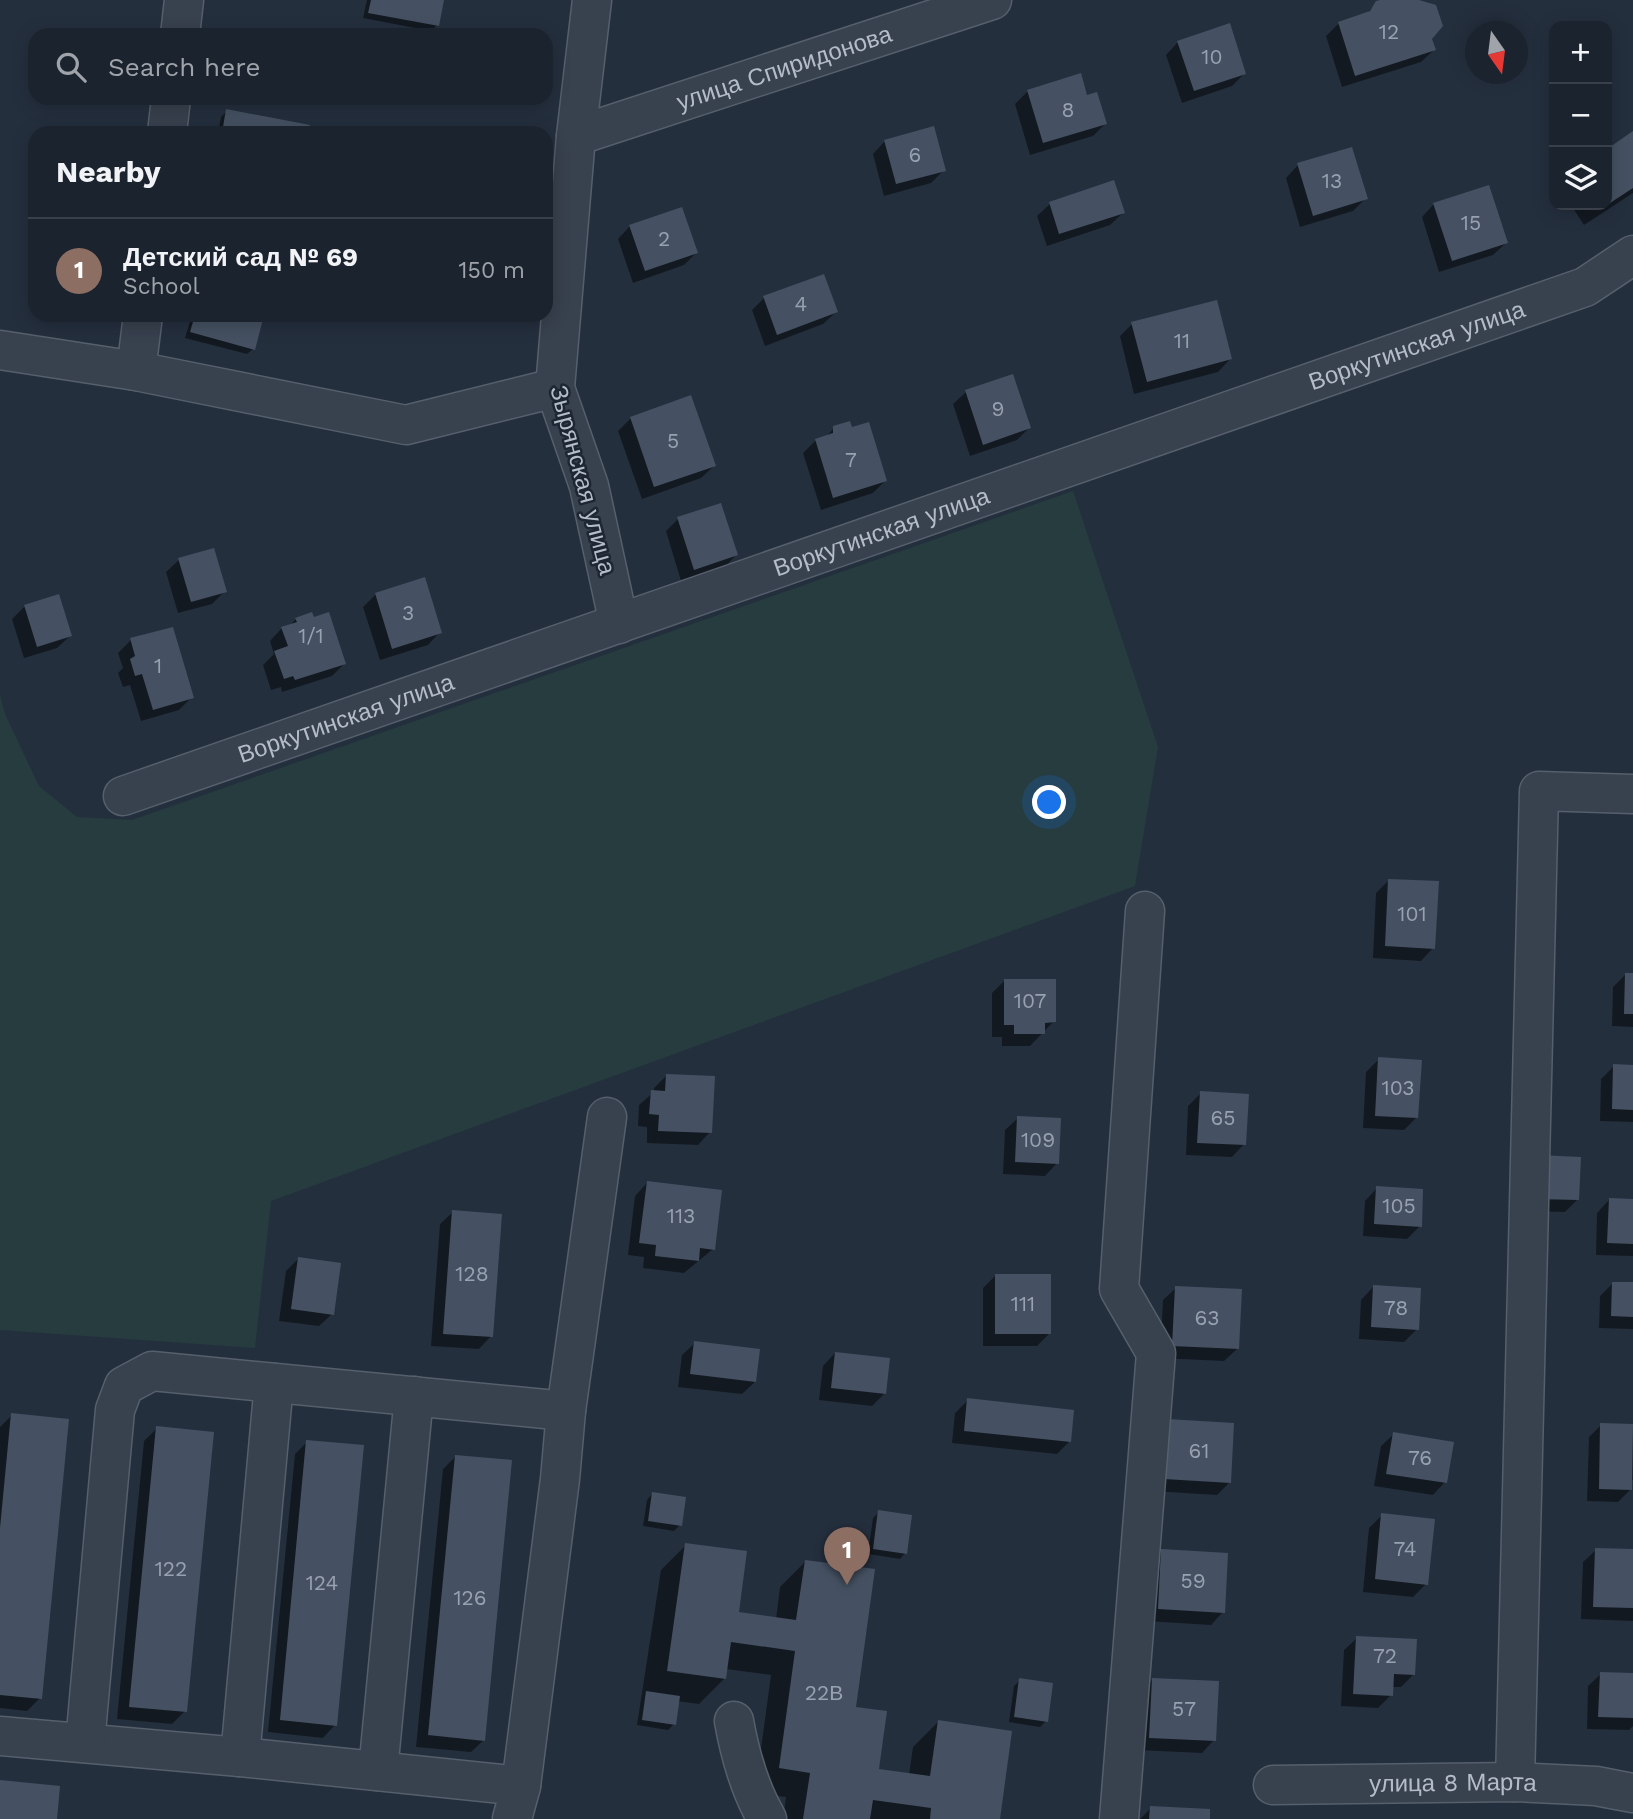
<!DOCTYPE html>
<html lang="en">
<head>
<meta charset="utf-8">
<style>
	:root { --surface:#1b232e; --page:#282f3a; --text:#f1f3f6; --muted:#a0a4aa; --line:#39404a; --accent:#1a73e8 }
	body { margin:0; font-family:"Work Sans",sans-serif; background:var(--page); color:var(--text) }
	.controls { position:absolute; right:21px; top:21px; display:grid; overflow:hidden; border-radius:14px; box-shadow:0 4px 18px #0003 }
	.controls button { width:63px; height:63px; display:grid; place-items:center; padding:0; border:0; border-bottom:2px solid var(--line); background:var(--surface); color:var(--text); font:35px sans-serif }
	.compass { position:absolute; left:1465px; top:21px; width:63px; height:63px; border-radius:50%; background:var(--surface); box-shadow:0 4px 18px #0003; rotate:166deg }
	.you { position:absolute; left:1050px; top:803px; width:24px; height:24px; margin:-18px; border:5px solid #fff; border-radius:50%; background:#1a73e8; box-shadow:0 0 0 10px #1a73e833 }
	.badge { display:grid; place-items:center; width:46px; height:46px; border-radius:50%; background:var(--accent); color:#fff; font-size:23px; font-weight:700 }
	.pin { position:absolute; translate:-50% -58px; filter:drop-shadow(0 2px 4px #0008) }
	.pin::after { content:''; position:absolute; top:37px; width:24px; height:21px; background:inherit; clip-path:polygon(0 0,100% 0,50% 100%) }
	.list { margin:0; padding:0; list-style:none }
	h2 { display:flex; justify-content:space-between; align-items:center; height:91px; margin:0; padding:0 28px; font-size:30px }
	h2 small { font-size:23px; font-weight:400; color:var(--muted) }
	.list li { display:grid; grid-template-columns:46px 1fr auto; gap:21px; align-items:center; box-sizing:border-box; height:105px; padding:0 28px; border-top:2px solid var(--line) }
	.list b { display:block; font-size:26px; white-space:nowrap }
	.list p { margin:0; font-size:23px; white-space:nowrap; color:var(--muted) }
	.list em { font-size:23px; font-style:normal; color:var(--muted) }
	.icon { flex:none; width:38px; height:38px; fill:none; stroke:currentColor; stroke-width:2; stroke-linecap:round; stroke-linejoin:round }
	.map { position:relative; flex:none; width:1633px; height:1819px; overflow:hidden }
	.search { position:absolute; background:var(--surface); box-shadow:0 4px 18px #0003; left:28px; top:28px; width:525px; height:77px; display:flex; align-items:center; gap:18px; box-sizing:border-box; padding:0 24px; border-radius:21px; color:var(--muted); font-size:26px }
	.panel { position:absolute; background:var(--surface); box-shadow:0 4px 18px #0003; left:28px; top:126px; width:525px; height:196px; border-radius:21px }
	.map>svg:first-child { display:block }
	.green { fill:#263c3f }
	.shadow { fill:#0007 }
	.building { fill:#455162 }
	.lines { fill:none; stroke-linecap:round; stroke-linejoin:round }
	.minor-casing { stroke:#565f6c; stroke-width:41 }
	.minor { stroke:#38414e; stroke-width:38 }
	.labels { text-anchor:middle; stroke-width:5; stroke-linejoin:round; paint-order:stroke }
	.number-label { font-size:21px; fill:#98a1af }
	.street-label { font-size:24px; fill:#b4bcc9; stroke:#1d2633 }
</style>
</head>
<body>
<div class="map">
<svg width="1633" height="1819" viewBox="0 0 1633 1819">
	<rect width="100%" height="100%" fill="#242f3e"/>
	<path class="green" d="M1073 491 1158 747 1135 886 271 1201 255 1348 0 1330V695L5 714 39 786 77 817 132 820Z"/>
	<path class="shadow" d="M367 0H442L437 25 431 31 363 18Z
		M1384 0H1417L1434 50 1421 62 1342 87 1326 36 1339 23 1365 15 1377 3Z
		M1178 42 1244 74 1232 86 1182 103 1166 55Z
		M1028 91 1086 97 1105 124 1093 136 1030 155 1015 104Z
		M227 111 306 133H218L221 117Z
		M1633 134V193L1584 225 1571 205H1607V151Z
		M885 141 944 170 931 183 884 196 873 154Z
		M1298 165 1366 198 1353 211 1300 227 1286 178Z
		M1050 204 1123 213 1110 225 1047 246 1037 216Z
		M1434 204 1506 243 1493 255 1439 272 1422 217Z
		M630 226 696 253 684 265 633 283 618 239Z
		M764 298 836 312 823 324 765 346 752 310Z
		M192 315H262L253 349 247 354 185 338Z
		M1132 324 1230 359 1218 372 1134 394 1120 336Z
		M1012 376 1029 428 1017 440 970 456 953 404 966 392Z
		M631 418 714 466 701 478 642 499 618 431Z
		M834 428 885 481 873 493 821 510 803 453 815 441 825 438Z
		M678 519 736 555 724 568 681 581 666 531Z
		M179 560 225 591 212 604 178 613 166 572Z
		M376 594 440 632 428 645 380 660 363 607Z
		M25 606 70 636 57 648 24 658 12 619Z
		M296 619 344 664 332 676 282 692 281 687 271 690 263 665 274 654 270 641 282 628 289 626Z
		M131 640 192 697 179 710 141 721 130 685 123 687 118 673 123 668 118 653Z
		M1389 880 1433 948 1421 961 1373 958 1376 893Z
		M1625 975H1633V1027L1612 1026 1613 987Z
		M1005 980 1054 1021 1030 1046H1002V1037H992V993Z
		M1379 1059 1417 1117 1404 1130 1363 1128 1366 1072Z
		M1614 1066 1633 1067V1122L1600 1121 1601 1079Z
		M666 1076 710 1132 698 1145 647 1143V1127L638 1126 639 1105 654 1092V1088Z
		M1201 1093 1244 1144 1232 1157 1186 1155 1188 1106Z
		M1018 1118 1057 1163 1045 1176 1003 1174 1005 1130Z
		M1526 1170 1578 1199 1565 1212 1524 1211Z
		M647 1183 713 1249 684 1273 643 1268 644 1257 628 1255 635 1196Z
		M1377 1188 1420 1226 1407 1239 1363 1236 1365 1201Z
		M1609 1200 1633 1201V1256L1596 1255 1597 1213Z
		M453 1212 491 1336 479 1349 431 1346 440 1224Z
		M298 1259 332 1314 319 1326 279 1321 286 1271Z
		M996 1275 1049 1334 1037 1346H983V1288Z
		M1613 1283 1633 1284V1329L1599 1328 1600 1296Z
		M1373 1287 1417 1329 1404 1342 1359 1339 1361 1300Z
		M1176 1288 1237 1349 1224 1361 1160 1358 1163 1300Z
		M695 1343 755 1382 742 1394 678 1387 682 1355Z
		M835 1353 885 1393 872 1406 819 1400 823 1366Z
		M968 1400 1069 1442 1057 1454 952 1443 955 1413Z
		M12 1415 40 1698 27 1711 0 1708V1427Z
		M1601 1425H1633V1480H1631V1489L1618 1502 1587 1501 1589 1437Z
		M157 1428 185 1711 172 1724 117 1719 144 1441Z
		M1155 1433 1230 1482 1217 1495 1152 1491Z
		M1394 1434 1445 1482 1433 1495 1374 1486 1381 1446Z
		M307 1442 335 1725 323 1738 268 1732 295 1454Z
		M455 1457 484 1740 471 1752 416 1747 443 1469Z
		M652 1494 680 1525 674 1531 643 1526 647 1500Z
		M879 1512 905 1553 900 1559 868 1554 873 1518Z
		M1382 1515 1426 1584 1413 1597 1363 1592 1369 1528Z
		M686 1545 737 1613 776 1619 780 1587 805 1562 877 1770 909 1775 913 1747 938 1722 998 1819H783L786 1797 755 1793 771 1675 726 1669 725 1678 699 1704 677 1701 674 1724 668 1730 637 1725 661 1570Z
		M1596 1550 1633 1551V1621L1581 1619 1583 1562Z
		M1162 1551 1223 1612 1211 1625 1146 1621 1149 1564Z
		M1357 1638 1413 1675 1401 1687H1391V1695L1378 1708 1341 1706 1344 1650Z
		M1601 1674 1633 1675V1726L1629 1730 1587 1729 1588 1686Z
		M1153 1679 1214 1740 1202 1753 1137 1750 1140 1692Z
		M1020 1680 1046 1721 1040 1727 1009 1722 1014 1686Z
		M1151 1808 1208 1819H1140Z"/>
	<path class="building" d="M371 0H444L439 26 368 13Z
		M1380 0H1419L1436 5 1443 26 1432 39 1436 50 1355 76 1338 22 1370 11 1376 1Z
		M1230 23 1246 74 1194 91 1177 41Z
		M1081 73 1087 95 1097 92 1107 124 1043 143 1027 90Z
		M226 109 310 125 308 133H222Z
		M934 126 946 171 896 184 884 140Z
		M1633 131V188L1607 205V149Z
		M1352 147 1368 199 1313 216 1297 163Z
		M1114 180 1125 213 1059 234 1049 202Z
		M1489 185 1508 243 1452 261 1433 203Z
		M682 207 698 253 645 271 629 225Z
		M824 274 838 312 777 335 763 296Z
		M1217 300 1232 359 1147 382 1131 322Z
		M195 315H264L255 350 190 332Z
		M1013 374 1031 428 983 445 965 390Z
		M691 395 716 466 654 487 630 417Z
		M850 421 852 427 869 422 887 481 833 498 815 439 833 433V426Z
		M721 503 738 555 694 570 677 517Z
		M214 548 227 592 191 602 178 558Z
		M425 577 442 633 392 649 375 593Z
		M59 594 72 636 37 647 24 605Z
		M312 612 314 617 329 612 346 664 295 680 293 676 284 679 274 651 288 646 281 627 297 622 295 618Z
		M173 627 194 698 153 710 142 674 135 676 130 659 135 656 130 638Z
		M1388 879 1439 881 1435 949 1385 946Z
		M1625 973H1633V1014H1624Z
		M1004 979H1056V1022L1045 1023V1034H1014V1025H1004Z
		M1378 1057 1422 1060 1418 1118 1375 1116Z
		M1613 1064 1633 1065V1110L1612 1109Z
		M666 1074 715 1076 712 1133 658 1131 659 1115 649 1114 651 1090 665 1091Z
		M1200 1091 1249 1094 1246 1145 1197 1143Z
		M1017 1116 1061 1118 1059 1164 1015 1162Z
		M1538 1155 1581 1157 1579 1200 1536 1199Z
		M647 1181 722 1190 715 1250 700 1248 699 1261 655 1256 656 1245 639 1243Z
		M1376 1186 1423 1189 1422 1227 1374 1224Z
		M1609 1198 1633 1199V1244L1607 1243Z
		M452 1210 502 1214 493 1337 443 1334Z
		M298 1257 341 1263 334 1315 291 1309Z
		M995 1274H1051V1334H995Z
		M1612 1282H1633V1317L1611 1316Z
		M1373 1285 1421 1288 1419 1330 1371 1327Z
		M1175 1286 1242 1289 1239 1349 1172 1346Z
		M694 1341 760 1349 756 1382 690 1374Z
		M835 1352 890 1358 886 1394 831 1388Z
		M967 1398 1074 1410 1071 1442 964 1431Z
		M11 1413 69 1419 42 1699 0 1695V1528Z
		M1167 1419 1234 1423 1231 1483 1164 1479Z
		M1600 1423 1633 1424 1632 1490 1599 1489Z
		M156 1426 214 1432 187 1712 129 1707Z
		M1393 1432 1454 1442 1447 1483 1386 1474Z
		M306 1440 364 1445 337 1726 280 1720Z
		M455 1455 512 1460 485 1741 428 1735Z
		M652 1492 686 1497 682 1526 648 1521Z
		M878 1510 912 1515 907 1554 873 1549Z
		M1381 1513 1435 1519 1428 1585 1375 1579Z
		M685 1543 747 1551 739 1612 796 1620 805 1560 875 1569 856 1707 887 1711 879 1769 930 1776 938 1720 1012 1731 1000 1819H930L931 1808 873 1800 870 1819H803L810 1773 779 1768 795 1651 731 1642 726 1679 667 1671Z
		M1595 1548 1633 1549V1608L1593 1607Z
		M1161 1549 1228 1553 1225 1613 1158 1609Z
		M1356 1636 1417 1639 1415 1675 1394 1674 1393 1696 1353 1694Z
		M1600 1672 1633 1673V1718L1598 1717Z
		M1019 1678 1053 1683 1048 1722 1014 1717Z
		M1152 1678 1219 1681 1216 1741 1149 1738Z
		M646 1691 680 1696 676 1725 642 1720Z
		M0 1780 60 1786 57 1819H0Z
		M1150 1806 1210 1809V1819H1149Z"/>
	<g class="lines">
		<g class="minor-casing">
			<g id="minor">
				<path d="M592 0 576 136 555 388 589 486 619 624"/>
				<path d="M180 35 184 0"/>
				<path d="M167 133 171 98"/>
				<path id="s1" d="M576 136 992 0"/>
				<path d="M0 350 136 371 406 425 555 388"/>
				<path d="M136 371 143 315"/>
				<path id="s2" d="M123 796 1585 287 1633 255"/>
				<path d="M734 1721C740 1755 749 1788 767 1819"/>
				<path d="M0 1736 240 1757 521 1786"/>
				<path d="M85 1743 115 1410 124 1386 152 1371 566 1411"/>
				<path d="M240 1757 274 1383"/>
				<path d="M378 1771 414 1396"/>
				<path d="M1515 1782 1539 791 1633 794"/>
				<path id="s3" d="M1273 1785 1515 1782 1596 1786 1633 1793"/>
				<path d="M512 1819 521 1786 560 1479 566 1411 607 1117"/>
				<path d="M1119 1819 1156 1353 1119 1289 1145 911"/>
			</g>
		</g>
		<use href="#minor" class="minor"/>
	</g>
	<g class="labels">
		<g class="number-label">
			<text x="1389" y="39">12</text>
			<text x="1212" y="64">10</text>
			<text x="1068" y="117">8</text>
			<text x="915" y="162">6</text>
			<text x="1332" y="188">13</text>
			<text x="1471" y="230">15</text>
			<text x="664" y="246">2</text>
			<text x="801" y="311">4</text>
			<text x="1182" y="348">11</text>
			<text x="998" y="416">9</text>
			<text x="673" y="448">5</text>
			<text x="851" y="467">7</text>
			<text x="408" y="620">3</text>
			<text x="311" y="643">1/1</text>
			<text x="158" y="673">1</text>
			<text x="1412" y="921">101</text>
			<text x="1030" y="1008">107</text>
			<text x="1398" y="1095">103</text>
			<text x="1223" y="1125">65</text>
			<text x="1038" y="1147">109</text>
			<text x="1399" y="1213">105</text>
			<text x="681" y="1223">113</text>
			<text x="472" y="1281">128</text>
			<text x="1023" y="1311">111</text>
			<text x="1396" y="1315">78</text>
			<text x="1207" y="1325">63</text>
			<text x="1199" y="1458">61</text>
			<text x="1420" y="1465">76</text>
			<text x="1405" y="1556">74</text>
			<text x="171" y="1576">122</text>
			<text x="1193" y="1588">59</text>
			<text x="322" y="1590">124</text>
			<text x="470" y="1605">126</text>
			<text x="1385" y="1663">72</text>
			<text x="824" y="1700">22В</text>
			<text x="1184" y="1716">57</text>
		</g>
		<g class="street-label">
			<text dy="8" stroke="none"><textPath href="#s1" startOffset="219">улица Спиридонова</textPath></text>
			<text dy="8" stroke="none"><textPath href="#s2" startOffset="1370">Воркутинская улица</textPath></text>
			<text transform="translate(583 480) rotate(75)" y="8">Зырянская улица</text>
			<text dy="8" stroke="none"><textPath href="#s2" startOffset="803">Воркутинская улица</textPath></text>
			<text dy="8" stroke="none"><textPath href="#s2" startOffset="236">Воркутинская улица</textPath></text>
			<text dy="8" stroke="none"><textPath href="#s3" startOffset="180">улица 8 Марта</textPath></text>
		</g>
	</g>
</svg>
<div class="controls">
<button>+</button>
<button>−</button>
<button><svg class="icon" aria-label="layers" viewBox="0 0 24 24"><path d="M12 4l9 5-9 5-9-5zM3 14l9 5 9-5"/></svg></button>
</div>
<svg class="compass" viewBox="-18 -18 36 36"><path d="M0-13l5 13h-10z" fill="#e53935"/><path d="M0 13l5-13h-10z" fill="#a0a4aa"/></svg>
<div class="you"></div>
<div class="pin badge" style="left:847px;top:1585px;background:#8d6e63">1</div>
<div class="search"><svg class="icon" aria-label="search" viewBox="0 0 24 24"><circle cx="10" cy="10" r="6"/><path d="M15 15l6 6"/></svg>Search here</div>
<section class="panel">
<h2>Nearby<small></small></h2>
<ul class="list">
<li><span class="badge" style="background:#8d6e63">1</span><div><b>Детский сад № 69</b><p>School</p></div><em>150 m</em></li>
</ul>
</section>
</div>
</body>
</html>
